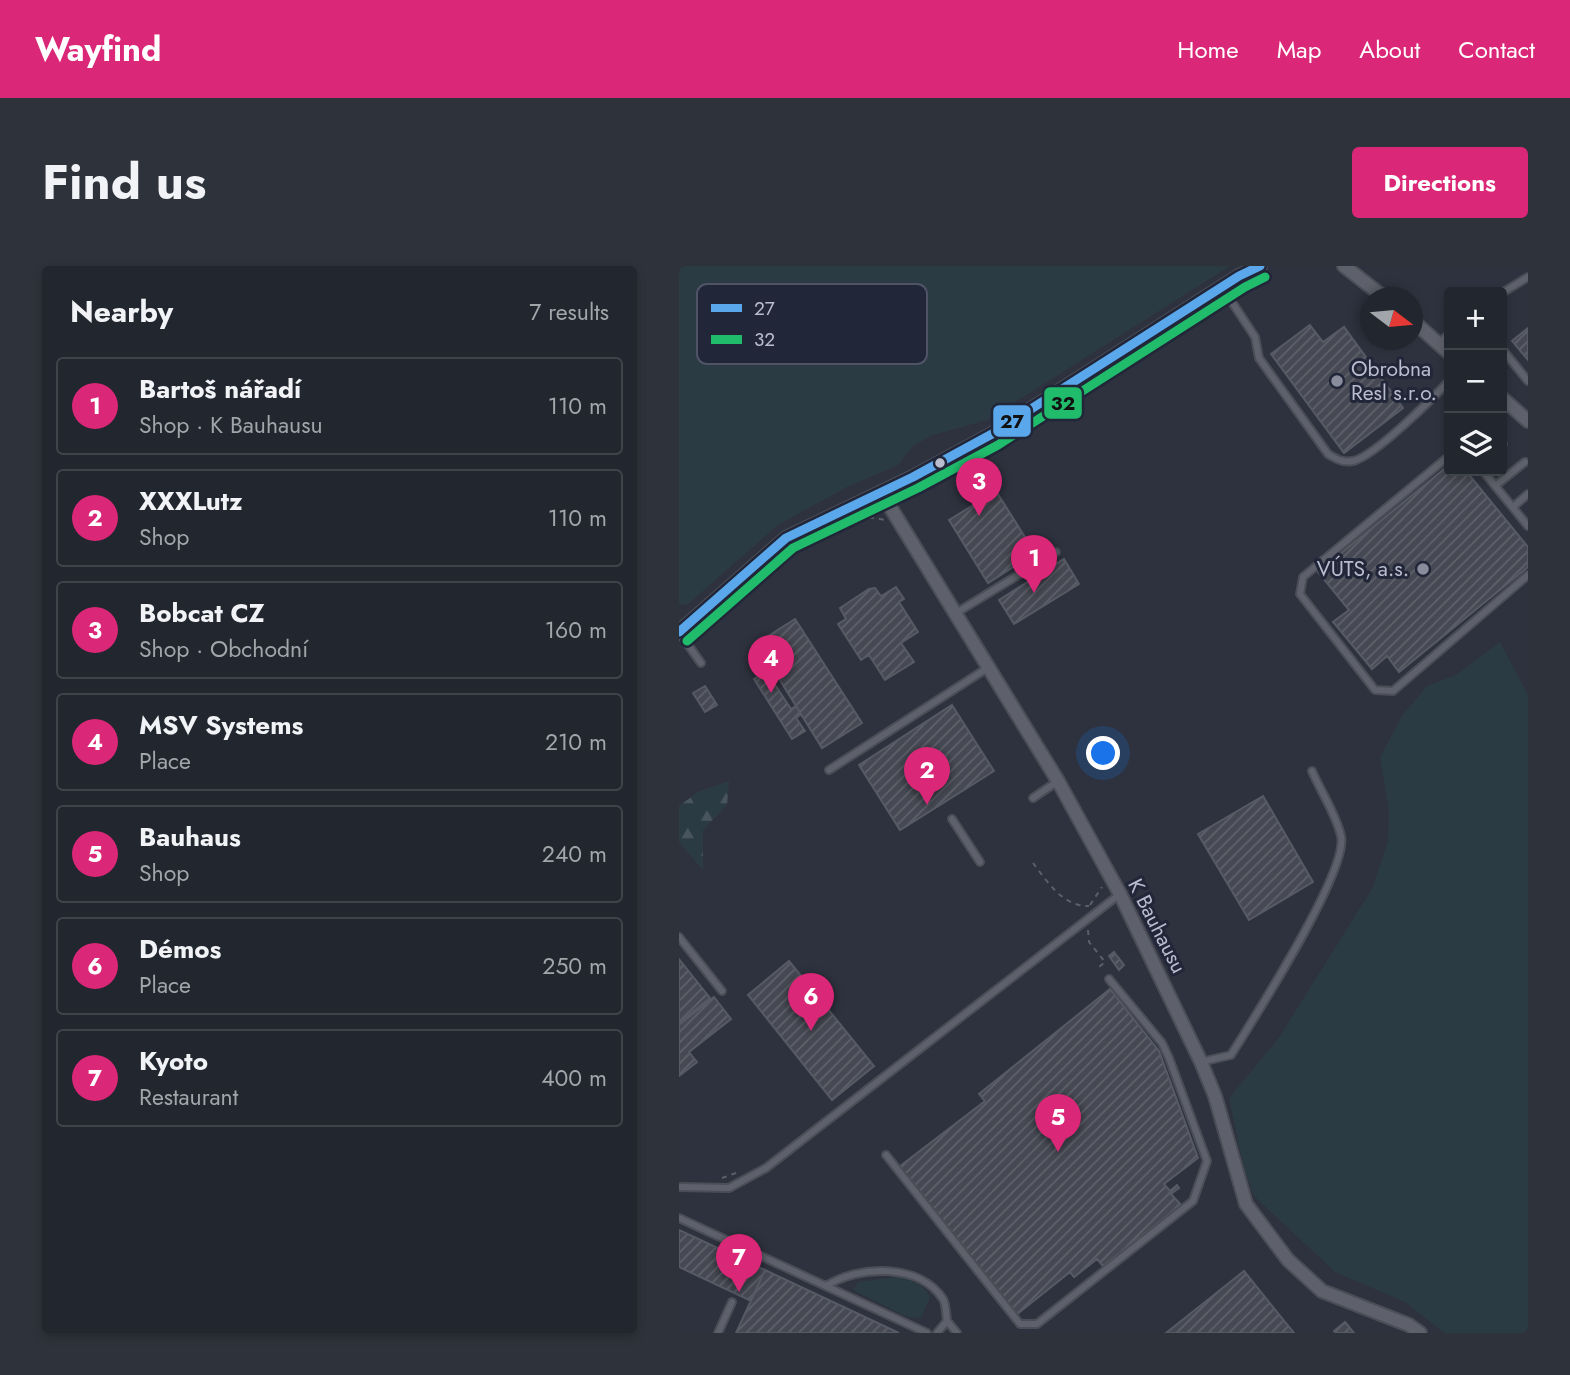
<!DOCTYPE html>
<html lang="en">
<head>
<meta charset="utf-8">
<style>
	:root { --surface:#22262e; --page:#2e323a; --text:#f1f3f6; --muted:#a2a5aa; --line:#3f434a; --accent:#db2777 }
	body { margin:0; font-family:Jost,sans-serif; background:var(--page); color:var(--text) }
	.controls { position:absolute; right:21px; top:21px; display:grid; overflow:hidden; border-radius:7px; box-shadow:0 4px 10px #0003 }
	.controls button { width:63px; height:63px; display:grid; place-items:center; padding:0; border:0; border-bottom:2px solid var(--line); background:var(--surface); color:var(--text); font:35px sans-serif }
	.compass { position:absolute; left:681px; top:21px; width:63px; height:63px; border-radius:50%; background:var(--surface); box-shadow:0 4px 10px #0003; rotate:106deg }
	.you { position:absolute; left:425px; top:488px; width:24px; height:24px; margin:-18px; border:5px solid #fff; border-radius:50%; background:#1a73e8; box-shadow:0 0 0 10px #1a73e833 }
	.badge { display:grid; place-items:center; width:46px; height:46px; border-radius:50%; background:var(--accent); color:#fff; font-size:23px; font-weight:700 }
	.pin { position:absolute; translate:-50% -58px; filter:drop-shadow(0 2px 4px #0008) }
	.pin::after { content:''; position:absolute; top:37px; width:24px; height:21px; background:inherit; clip-path:polygon(0 0,100% 0,50% 100%) }
	.list { margin:0; padding:0; list-style:none }
	h2 { display:flex; justify-content:space-between; align-items:center; height:91px; margin:0; padding:0 28px; font-size:30px }
	h2 small { font-size:23px; font-weight:400; color:var(--muted) }
	.list li { display:grid; grid-template-columns:46px 1fr auto; gap:21px; align-items:center; box-sizing:border-box; height:98px; margin:0 14px 14px; padding:0 14px; border:2px solid var(--line); border-radius:7px }
	.list b { display:block; font-size:26px; white-space:nowrap }
	.list p { margin:0; font-size:23px; white-space:nowrap; color:var(--muted) }
	.list em { font-size:23px; font-style:normal; color:var(--muted) }
	.icon { flex:none; width:38px; height:38px; fill:none; stroke:currentColor; stroke-width:2; stroke-linecap:round; stroke-linejoin:round }
	.map { position:relative; flex:none; width:849px; height:1067px; overflow:hidden; border-radius:7px }
	header { display:flex; align-items:center; gap:42px; box-sizing:border-box; height:98px; padding:0 35px; background:var(--accent); color:#fff }
	header strong { font-size:33px }
	nav { display:flex; gap:38px; margin-inline-start:auto; font-size:24px }
	.intro { display:flex; align-items:center; justify-content:space-between; box-sizing:border-box; height:168px; padding:0 42px }
	h1 { margin:0; font-size:49px }
	.button { padding:18px 32px; border-radius:7px; background:var(--accent); color:#fff; font-size:24px; font-weight:700 }
	main { display:flex; gap:42px; padding:0 42px }
	aside { flex:1; background:var(--surface); border-radius:7px; box-shadow:0 4px 10px #0003 }
	.map>svg:first-child { display:block }
	.green { fill:#2b3b44 }
	.forest { fill:url(#forest-firs) }
	.building { fill:url(#building-hatch); stroke:#575a65; stroke-width:2 }
	.lines { fill:none; stroke-linecap:round; stroke-linejoin:round }
	.service-casing { stroke:#4b4e57; stroke-width:10 }
	.minor-casing { stroke:#4b4e57; stroke-width:16 }
	.path { stroke:#5c5f67; stroke-width:2; stroke-dasharray:5 5; stroke-linecap:butt }
	.service { stroke:#5e616b; stroke-width:6 }
	.minor { stroke:#5e616b; stroke-width:12 }
	.bus-1-casing { stroke:#212639; stroke-width:14 }
	.bus-2-casing { stroke:#212639; stroke-width:14 }
	.bus-1 { stroke:#5aa8eb; stroke-width:9 }
	.bus-2 { stroke:#20bc6c; stroke-width:9 }
	.poi-dot { fill:#898c9b; stroke:#212639; stroke-width:2.5 }
	.bus-dot { fill:#babdcd; stroke:#212639; stroke-width:2.5 }
	.labels { text-anchor:middle; stroke-width:6; stroke-linejoin:round; paint-order:stroke }
	.poi-label { font-size:21px; fill:#babdcd; stroke:#212639; text-anchor:start }
	.street-label { font-size:21px; fill:#babdcd; stroke:#212639 }
	.key { fill:#212639; stroke:#4f5365; stroke-width:2 }
	.key-label { font-size:19px; fill:#babdcd }
	.line-badge { stroke:#212639; stroke-width:2.5 }
	.pale-badge-label { font-size:19px; text-anchor:middle; font-weight:bold; fill:#111 }
</style>
</head>
<body>
<header>
<strong>Wayfind</strong>
<nav><a>Home</a><a>Map</a><a>About</a><a>Contact</a></nav>
</header>
<div class="intro"><h1>Find us</h1><a class="button">Directions</a></div>
<main>
<aside>
<h2>Nearby<small>7 results</small></h2>
<ul class="list">
<li><span class="badge">1</span><div><b>Bartoš nářadí</b><p>Shop · K Bauhausu</p></div><em>110 m</em></li>
<li><span class="badge">2</span><div><b>XXXLutz</b><p>Shop</p></div><em>110 m</em></li>
<li><span class="badge">3</span><div><b>Bobcat CZ</b><p>Shop · Obchodní</p></div><em>160 m</em></li>
<li><span class="badge">4</span><div><b>MSV Systems</b><p>Place</p></div><em>210 m</em></li>
<li><span class="badge">5</span><div><b>Bauhaus</b><p>Shop</p></div><em>240 m</em></li>
<li><span class="badge">6</span><div><b>Démos</b><p>Place</p></div><em>250 m</em></li>
<li><span class="badge">7</span><div><b>Kyoto</b><p>Restaurant</p></div><em>400 m</em></li>
</ul>
</aside>
<div class="map">
<svg width="849" height="1067" viewBox="0 0 849 1067">
	<defs>
		<pattern id="forest-firs" width="22" height="20" patternUnits="userSpaceOnUse" patternTransform="scale(1.75)"><rect width="22" height="20" fill="#2b3b44"/><path d="M5 1l3.5 6h-7zM16 11l3.5 6h-7z" fill="#48555e"/></pattern>
		<pattern id="building-hatch" width="6" height="6" patternUnits="userSpaceOnUse" patternTransform="scale(1.75)"><rect width="6" height="6" fill="#464953"/><path d="M-1 1l2-2M0 6l6-6M5 7l2-2" fill="none" stroke="#5f616b"/></pattern>
	</defs>
	<rect width="100%" height="100%" fill="#2e323e"/>
	<path class="green" d="M0 0H551L308 154 251 170 233 181 219 199 168 221 99 259 8 339 0 338Z
		M821 376 849 429V1067H766L726 1036 656 1006 575 930 564 899 550 832 599 773 693 623 709 575 710 546 701 491 723 450 748 420 777 409Z
		M219 1011C232 1014 245 1018 251 1031L242 1052 228 1051 174 1024 179 1016Z"/>
	<path class="forest" d="M50 515 48 539 24 564V604L0 576V540L19 526Z"/>
	<path class="building" d="M631 59 644 76 665 61 724 142 665 187 592 88Z
		M849 62V94L833 75Z
		M770 199V205H787L849 281V301L720 406 708 390 693 403 654 356 670 344 639 306Z
		M317 225 356 287 309 317 270 254Z
		M385 293 400 318 335 358 320 334Z
		M217 321 225 333 220 336 239 366 222 377 235 396 206 414 190 389 182 394 159 358 167 353 161 342 190 323 196 322 202 330Z
		M116 353 183 457 143 482 78 377Z
		M87 405 112 443 117 440 122 448 117 452 126 465 113 473 75 413Z
		M26 420 38 439 26 446 14 427Z
		M273 439 315 505 221 564 180 499Z
		M584 530 634 616 570 654 519 568Z
		M486 671 494 684 488 687 481 674Z
		M435 686 445 699 440 704 430 690Z
		M0 693 31 732 0 757Z
		M110 695 195 800 153 834 69 729Z
		M431 723 480 785 519 892 485 918 491 925 498 919 500 922 492 928 502 939 424 1000 418 993 395 1011 391 1006 337 1049 220 901 306 835 300 828Z
		M35 731 52 753 10 786 18 796 0 810V759Z
		M0 964 86 1004 72 1035 0 1001Z
		M86 1004 220 1067H57Z
		M565 1005 615 1067H487Z
		M666 1056 675 1067H657L655 1065Z"/>
	<g class="lines">
		<g class="service-casing">
			<path id="service" d="M543 21 576 71 580 92 649 188C657 193 664 197 674 195 695 191 754 132 770 115
				M823 27 849 11
				M760 77 770 68
				M823 83 849 115
				M823 179 824 178
				M770 190 624 311 621 328 696 424 714 425 849 309
				M804 205 849 260
				M816 220 846 196
				M834 241 849 228
				M277 347 377 286
				M0 366 22 397
				M150 504 310 401
				M354 532 379 515
				M273 553 301 596
				M0 671 43 725
				M522 796 552 789C574 754 670 604 662 570 657 548 642 526 633 505
				M207 889 341 1058H358L514 935 528 895 490 792 483 777 430 713
				M0 921 50 922 87 902 441 628
				M0 952 248 1067
				M147 1020C180 999 240 997 264 1033 267 1038 267 1048 268 1055L258 1067
				M268 1055 278 1067
				M39 1067 53 1036"/>
		</g>
		<g class="minor-casing">
			<path id="minor" d="M665 0 706 32
				M734 55 770 87
				M823 132 849 155
				M202 226 379 515 441 628 522 796 536 830 567 938 609 994 643 1025 730 1059 741 1067
				M0 366 107 272 234 211 313 168 560 10 581 0"/>
		</g>
		<path class="path" d="M18 367C60 336 149 236 205 254
			M354 597C368 615 384 641 410 640
			M411 639 423 621
			M409 664 410 676 426 696 420 701
			M43 912 57 907"/>
		<use href="#service" class="service"/>
		<use href="#minor" class="minor"/>
		<g class="bus-1-casing">
			<path id="bus-1" d="M0 366 107 272 234 211 313 168 560 10 581 0"/>
		</g>
		<g class="bus-2-casing">
			<path id="bus-2" d="M8 375 114 282 239 222 319 179 566 21 586 11"/>
		</g>
		<use href="#bus-1" class="bus-1"/>
		<use href="#bus-2" class="bus-2"/>
	</g>
	<g class="poi-dot">
		<circle cx="658" cy="115" r="7"/>
		<circle cx="744" cy="303" r="7"/>
	</g>
	<circle class="bus-dot" cx="261" cy="197" r="6"/>
	<g class="labels">
		<g class="poi-label">
			<text x="672" y="110">Obrobna<tspan x="672" dy="24">Resl s.r.o.</tspan></text>
			<text x="730" y="310" text-anchor="end">VÚTS, a.s.</text>
		</g>
		<g class="street-label">
			<text transform="translate(478 660) rotate(63)" y="7">K Bauhausu</text>
		</g>
	</g>
	<rect x="18" y="18" width="230" height="80" rx="10" class="key"/>
	<rect x="32" y="38" width="31" height="8" fill="#5aa8eb"/>
	<rect x="32" y="69" width="31" height="9" fill="#20bc6c"/>
	<g class="key-label">
		<text x="75" y="49">27</text>
		<text x="75" y="80">32</text>
	</g>
	<g class="line-badge">
		<rect x="364" y="120" width="40" height="34" rx="7" fill="#20bc6c"/>
		<rect x="313" y="138" width="40" height="34" rx="7" fill="#5aa8eb"/>
	</g>
	<g class="pale-badge-label">
		<text x="384" y="144">32</text>
		<text x="333" y="162">27</text>
	</g>
</svg>
<div class="controls">
<button>+</button>
<button>−</button>
<button><svg class="icon" aria-label="layers" viewBox="0 0 24 24"><path d="M12 4l9 5-9 5-9-5zM3 14l9 5 9-5"/></svg></button>
</div>
<svg class="compass" viewBox="-18 -18 36 36"><path d="M0-13l5 13h-10z" fill="#e53935"/><path d="M0 13l5-13h-10z" fill="#a2a5aa"/></svg>
<div class="you"></div>
<div class="pin badge" style="left:355px;top:327px">1</div>
<div class="pin badge" style="left:248px;top:539px">2</div>
<div class="pin badge" style="left:300px;top:250px">3</div>
<div class="pin badge" style="left:92px;top:427px">4</div>
<div class="pin badge" style="left:379px;top:886px">5</div>
<div class="pin badge" style="left:132px;top:765px">6</div>
<div class="pin badge" style="left:60px;top:1026px">7</div>
</div>
</main>
</body>
</html>
